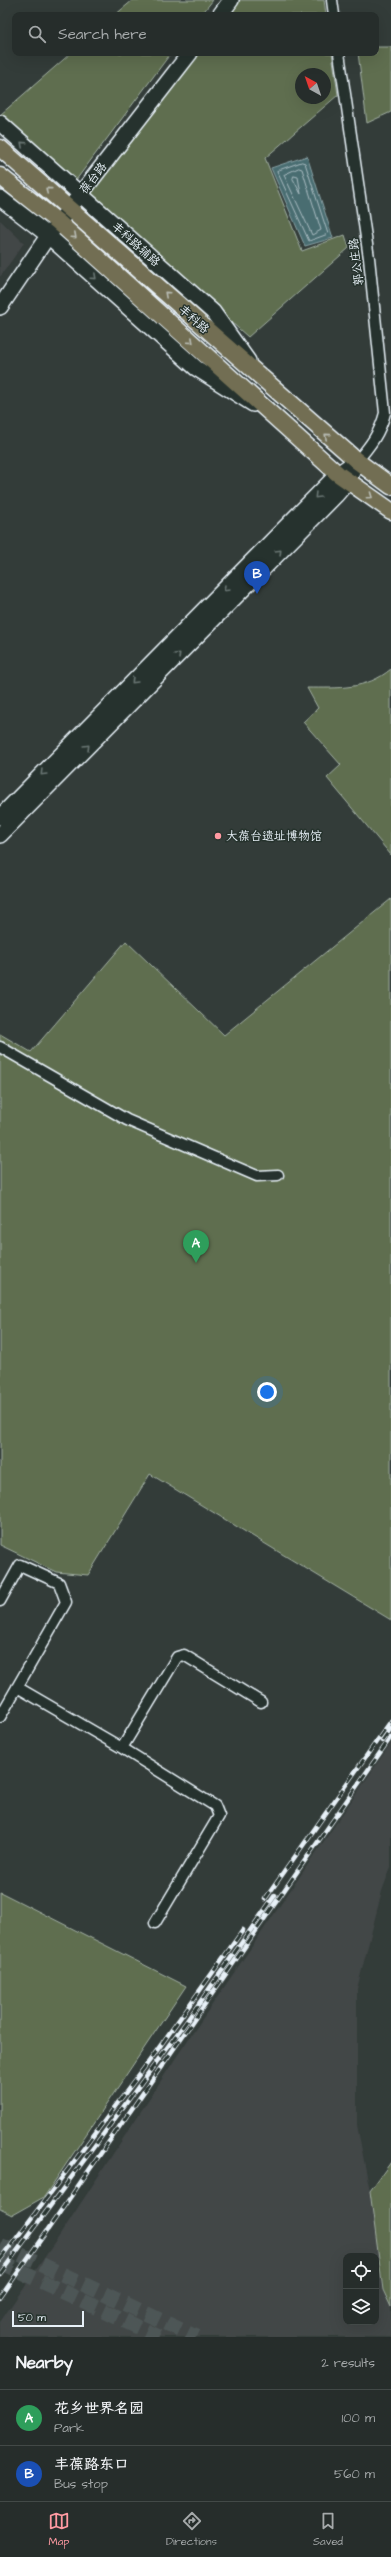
<!DOCTYPE html>
<html lang="en">
<head>
<meta charset="utf-8">
<style>
	:root { --surface:#262d2b; --page:#323937; --text:#f1f3f6; --muted:#a4a8a9; --line:#424947; --accent:#ff9aa2 }
	body { margin:0; font-family:"Architects Daughter","LXGW WenKai TC",sans-serif; background:var(--page); color:var(--text) }
	.controls { position:absolute; right:12px; bottom:12px; display:grid; overflow:hidden; border-radius:8px; box-shadow:0 4px 16px #0002 }
	.controls button { width:36px; height:36px; display:grid; place-items:center; padding:0; border:0; border-bottom:1px solid var(--line); background:var(--surface); color:var(--text); font:20px sans-serif }
	.compass { position:absolute; left:295px; top:68px; width:36px; height:36px; border-radius:50%; background:var(--surface); box-shadow:0 4px 16px #0002; rotate:320deg }
	.scale { position:absolute; left:12px; bottom:10px; width:72px; box-sizing:border-box; padding-left:4px; border:2px solid #e8f1f8; border-top:0; font-size:11px; line-height:14px; white-space:nowrap; color:#e8f1f8; -webkit-text-stroke:3px #26332d; paint-order:stroke }
	.you { position:absolute; left:267px; top:1392px; width:14px; height:14px; margin:-10px; border:3px solid #fff; border-radius:50%; background:#1a73e8; box-shadow:0 0 0 6px #1a73e833 }
	.badge { display:grid; place-items:center; width:26px; height:26px; border-radius:50%; background:var(--accent); color:#fff; font-size:13px; font-weight:700 }
	.pin { position:absolute; translate:-50% -33px; filter:drop-shadow(0 1px 2px #0008) }
	.pin::after { content:''; position:absolute; top:21px; width:14px; height:12px; background:inherit; clip-path:polygon(0 0,100% 0,50% 100%) }
	.list { margin:0; padding:0; list-style:none }
	h2 { display:flex; justify-content:space-between; align-items:center; height:52px; margin:0; padding:0 16px; font-size:17px }
	h2 small { font-size:13px; font-weight:400; color:var(--muted) }
	.list li { display:grid; grid-template-columns:26px 1fr auto; gap:12px; align-items:center; box-sizing:border-box; height:56px; padding:0 16px; border-top:1px solid var(--line) }
	.list b { display:block; font-size:15px; white-space:nowrap }
	.list p { margin:0; font-size:13px; white-space:nowrap; color:var(--muted) }
	.list em { font-size:13px; font-style:normal; color:var(--muted) }
	.icon { flex:none; width:22px; height:22px; fill:none; stroke:currentColor; stroke-width:2; stroke-linecap:round; stroke-linejoin:round }
	.map { position:relative; flex:none; width:391px; height:2337px; overflow:hidden }
	.search { position:absolute; background:var(--surface); box-shadow:0 4px 16px #0002; left:12px; right:12px; top:12px; height:44px; display:flex; align-items:center; gap:10px; box-sizing:border-box; padding:0 14px; border-radius:8px; color:var(--muted); font-size:15px }
	.sheet { height:164px; background:var(--surface) }
	nav { display:flex; justify-content:space-around; align-items:center; box-sizing:border-box; height:56px; border-top:1px solid var(--line); background:var(--surface); font-size:11px; color:var(--muted) }
	nav a { display:grid; justify-items:center; gap:2px }
	nav .on { color:var(--accent) }
	.map>svg:first-child { display:block }
	.built { fill:#424647; fill-rule:evenodd }
	.green { fill:#5e6e50; stroke:#a3b0a4; fill-rule:evenodd }
	.water { fill:#4a6d71; stroke:#89a2a7 }
	.lines { fill:none; stroke-linecap:round; stroke-linejoin:round }
	.shore { stroke:#a9bcc2; stroke-width:1 }
	.secondary-tunnel { stroke:#4e5756; stroke-width:15; stroke-dasharray:15 8; stroke-linecap:butt }
	.street-casing { stroke:#e8f1f8; stroke-width:13 }
	.secondary-casing { stroke:#e8f1f8; stroke-width:18 }
	.primary-casing { stroke:#e8f1f8; stroke-width:19 }
	.street { stroke:#26332d; stroke-width:10 }
	.secondary { stroke:#26332d; stroke-width:15 }
	.primary { stroke:#726e52; stroke-width:16 }
	.rail-casing { stroke:#e8f1f8; stroke-width:4.5 }
	.rail { stroke:#26332d; stroke-width:3; stroke-dasharray:9; stroke-linecap:butt }
	.oneway { stroke:#6a7674 }
	.oneway2 { stroke:#b9bdb6 }
	.poi-dot { fill:#ff9aa2; stroke:#26332d; stroke-width:1.5 }
	.labels { text-anchor:middle; stroke-width:3; stroke-linejoin:round; paint-order:stroke }
	.street-label { font-size:12px; fill:#e8f1f8; stroke:#26332d }
	.poi-label { font-size:12px; fill:#e8f1f8; stroke:#26332d; text-anchor:start }
</style>
</head>
<body>
<div class="map">
<svg width="391" height="2337" viewBox="0 0 391 2337">
	<rect width="100%" height="100%" fill="#333c39"/>
	<filter id="ink" filterUnits="userSpaceOnUse"><feTurbulence type="fractalNoise" baseFrequency=".025" numOctaves="2"/><feDisplacementMap in="SourceGraphic" scale="8" xChannelSelector="R" yChannelSelector="G"/><feConvolveMatrix kernelMatrix="1 2 1 2 8 2 1 2 1" color-interpolation-filters="sRGB"/></filter>
	<g filter="url(#ink)">
		<path class="built" d="M0 220 24 243 0 277Z
			M391 1743V1867L382 1891 357 1989V2125L370 2191 383 2290 391 2307V2337H0V2322L58 2238 177 2056ZM346 2256H376V2322H346Z"/>
		<path class="green" d="M133 0H213L201 15H115Z
			M238 0H324L326 15H227Z
			M376 47H391V112L367 123 358 53H376Z
			M71 53H171L76 180 0 115Z
			M197 53H332L338 95 265 158 302 251 345 235 349 248 248 337 87 194ZM301 74H325V98H301Z
			M391 669V855L327 778 341 765 303 722 318 708 307 688C338 688 366 690 391 669Z
			M391 899V1620L150 1474 88 1575 56 1572 0 1545V1034L31 1052 126 941 224 1035Z
			M0 1892 186 1986 44 2197 12 2215 0 2209Z
			M391 2162V2307L383 2290 370 2191Z"/>
		<path class="water" d="M307 156 333 238 305 246 271 168Z"/>
		<g class="lines">
			<path class="shore" d="M302 162 305 163 328 234 309 241 277 171Z
				M299 168 302 169 321 230 312 235 284 175Z
				M294 176 298 177 301 194 293 179Z"/>
			<path class="secondary-tunnel" d="M0 2245 196 2337
				M0 2262 159 2337"/>
			<g class="street-casing">
				<path id="street" d="M332 0 334 15
					M339 53 369 258 385 413C380 433 370 446 357 461
					M0 1047 127 1120 257 1176 278 1175
					M0 1601 20 1565 59 1583 66 1602 0 1717
					M17 1687 122 1748 215 1806 219 1816 155 1923
					M122 1748 177 1657 184 1655 261 1702"/>
			</g>
			<g class="secondary-casing">
				<path id="secondary" d="M220 15 231 0
					M0 123 213 312 248 361
					M0 198 44 232 196 368 253 404
					M0 307 48 236 190 53
					M0 817 338 474 348 467
					M0 835 336 495 348 481 357 461"/>
			</g>
			<g class="primary-casing">
				<path id="primary" d="M0 148 357 461 391 486
					M0 176 58 222 338 474 391 511"/>
			</g>
			<use href="#street" class="street"/>
			<use href="#secondary" class="secondary"/>
			<use href="#primary" class="primary"/>
			<g class="rail-casing">
				<path id="rail" d="M382 1741 391 1728
					M265 1899 391 1721
					M0 2260 153 2056 243 1930
					M0 2274 186 2022 275 1895
					M0 2298 391 1737"/>
			</g>
			<use href="#rail" class="rail"/>
		</g>
		<defs><path id="oneway-chevron" d="M-2-3.5L2.5 0L-2 3.5" fill="none" stroke-width="1.6" stroke-linecap="round" stroke-linejoin="round"/></defs>
		<g class="oneway">
			<use href="#oneway-chevron" transform="translate(23 144) rotate(-138)"/>
			<use href="#oneway-chevron" transform="translate(94 277) rotate(42)"/>
			<use href="#oneway-chevron" transform="translate(317 496) rotate(135)"/>
			<use href="#oneway-chevron" transform="translate(279 552) rotate(-45)"/>
			<use href="#oneway-chevron" transform="translate(226 589) rotate(135)"/>
			<use href="#oneway-chevron" transform="translate(178 655) rotate(-45)"/>
			<use href="#oneway-chevron" transform="translate(134 681) rotate(135)"/>
			<use href="#oneway-chevron" transform="translate(87 747) rotate(-45)"/>
			<use href="#oneway-chevron" transform="translate(43 773) rotate(135)"/>
		</g>
		<g class="oneway2">
			<use href="#oneway-chevron" transform="translate(48 190) rotate(-139)"/>
			<use href="#oneway-chevron" transform="translate(74 236) rotate(42)"/>
			<use href="#oneway-chevron" transform="translate(167 294) rotate(-138)"/>
			<use href="#oneway-chevron" transform="translate(191 341) rotate(42)"/>
			<use href="#oneway-chevron" transform="translate(327 436) rotate(-139)"/>
			<use href="#oneway-chevron" transform="translate(370 496) rotate(35)"/>
		</g>
	</g>
	<circle class="poi-dot" cx="218" cy="836" r="4"/>
	<g class="labels">
		<g class="street-label">
			<text transform="translate(93 178) rotate(-52)" y="4">葆台路</text>
			<text transform="translate(136 244) rotate(42)" y="4">丰科路辅路</text>
			<text transform="translate(356 262) rotate(-97)" y="4">郭公庄路</text>
			<text transform="translate(194 319) rotate(42)" y="4">丰科路</text>
		</g>
		<g class="poi-label">
			<text x="226" y="840">大葆台遗址博物馆</text>
		</g>
	</g>
</svg>
<div class="controls">
<button><svg class="icon" aria-label="locate" viewBox="0 0 24 24"><circle cx="12" cy="12" r="6"/><path d="M12 2v4M12 18v4M2 12h4M18 12h4"/></svg></button>
<button><svg class="icon" aria-label="layers" viewBox="0 0 24 24"><path d="M12 4l9 5-9 5-9-5zM3 14l9 5 9-5"/></svg></button>
</div>
<svg class="compass" viewBox="-18 -18 36 36"><path d="M0-13l5 13h-10z" fill="#e53935"/><path d="M0 13l5-13h-10z" fill="#a4a8a9"/></svg>
<div class="scale">50 m</div>
<div class="you"></div>
<div class="pin badge" style="left:196px;top:1263px;background:#2e9e5b">A</div>
<div class="pin badge" style="left:257px;top:594px;background:#1a4fb4">B</div>
<div class="search"><svg class="icon" aria-label="search" viewBox="0 0 24 24"><circle cx="10" cy="10" r="6"/><path d="M15 15l6 6"/></svg>Search here</div>
</div>
<section class="sheet">
<h2>Nearby<small>2 results</small></h2>
<ul class="list">
<li><span class="badge" style="background:#2e9e5b">A</span><div><b>花乡世界名园</b><p>Park</p></div><em>100 m</em></li>
<li><span class="badge" style="background:#1a4fb4">B</span><div><b>丰葆路东口</b><p>Bus stop</p></div><em>560 m</em></li>
</ul>
</section>
<nav>
<a class="on"><svg class="icon" aria-label="map" viewBox="0 0 24 24"><path d="M3 6l6-2 6 2 6-2v14l-6 2-6-2-6 2zM9 4v14M15 6v14"/></svg>Map</a>
<a><svg class="icon" aria-label="directions" viewBox="0 0 24 24"><path d="M12 3l9 9-9 9-9-9zM9 14v-3h6M13 9l2 2-2 2"/></svg>Directions</a>
<a><svg class="icon" aria-label="saved" viewBox="0 0 24 24"><path d="M7 4h10v16l-5-4-5 4z"/></svg>Saved</a>
</nav>
</body>
</html>
